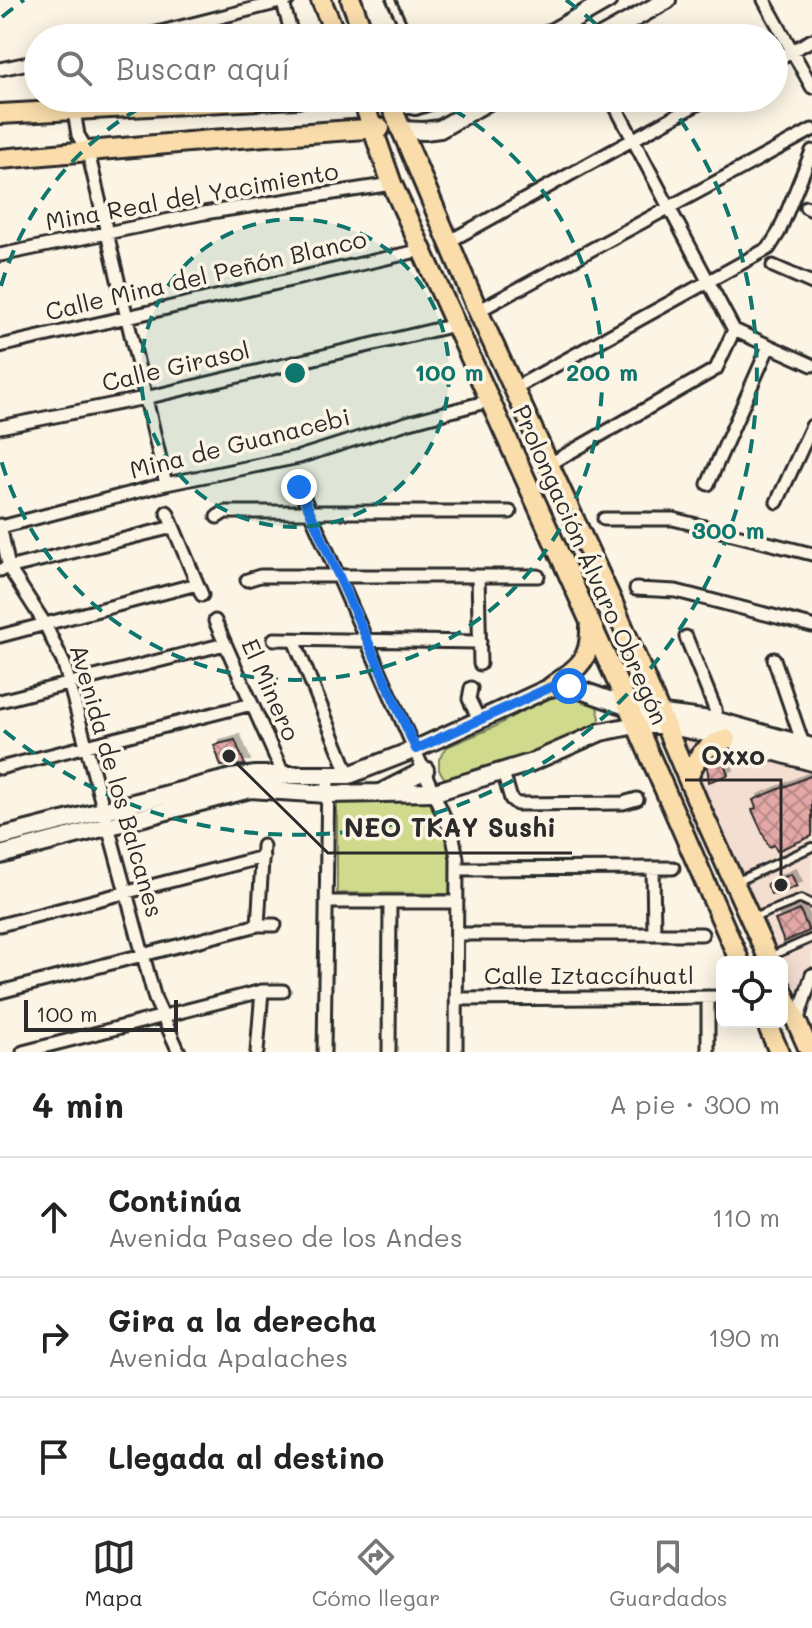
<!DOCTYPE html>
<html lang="es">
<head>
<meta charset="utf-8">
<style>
	:root { --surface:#fff; --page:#f6f6f6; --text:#222; --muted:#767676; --line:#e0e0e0; --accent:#2b2b2b }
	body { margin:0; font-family:Mali,sans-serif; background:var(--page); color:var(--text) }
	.controls { position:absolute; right:24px; bottom:24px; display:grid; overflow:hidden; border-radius:12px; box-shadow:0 4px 20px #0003 }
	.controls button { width:72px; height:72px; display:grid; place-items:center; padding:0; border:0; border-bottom:2px solid var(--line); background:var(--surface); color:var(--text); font:40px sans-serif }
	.scale { position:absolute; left:24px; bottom:20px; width:154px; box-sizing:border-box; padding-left:8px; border:4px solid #2b2b2b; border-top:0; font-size:22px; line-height:28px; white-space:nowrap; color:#2b2b2b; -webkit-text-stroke:6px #fcf5e5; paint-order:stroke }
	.stop { position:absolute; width:24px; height:24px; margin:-18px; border:6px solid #1a73e8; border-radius:50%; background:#fff }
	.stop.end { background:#1a73e8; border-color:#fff; box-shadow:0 2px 8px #0008 }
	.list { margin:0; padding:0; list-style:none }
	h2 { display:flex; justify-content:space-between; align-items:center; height:104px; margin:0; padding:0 32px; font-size:34px }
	h2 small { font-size:26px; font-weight:400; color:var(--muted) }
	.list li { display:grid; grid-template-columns:52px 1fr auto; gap:24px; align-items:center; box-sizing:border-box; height:120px; padding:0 32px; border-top:2px solid var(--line) }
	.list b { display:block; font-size:30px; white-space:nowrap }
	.list p { margin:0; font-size:26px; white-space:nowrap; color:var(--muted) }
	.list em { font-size:26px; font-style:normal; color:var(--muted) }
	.icon { flex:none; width:44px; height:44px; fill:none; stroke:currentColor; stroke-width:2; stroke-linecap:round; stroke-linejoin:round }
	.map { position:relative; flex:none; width:812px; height:1052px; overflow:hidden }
	.search { position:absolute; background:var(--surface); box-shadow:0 4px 20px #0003; left:24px; right:24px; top:24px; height:88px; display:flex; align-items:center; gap:20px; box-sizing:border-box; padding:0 28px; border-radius:44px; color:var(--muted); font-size:30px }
	.sheet { height:464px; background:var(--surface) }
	nav { display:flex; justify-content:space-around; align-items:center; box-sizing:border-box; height:112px; border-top:2px solid var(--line); background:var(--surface); font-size:22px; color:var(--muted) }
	nav a { display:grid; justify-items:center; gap:4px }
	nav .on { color:var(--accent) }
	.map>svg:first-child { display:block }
	.built { fill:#f4ded2 }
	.park { fill:#cfda8d; stroke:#7d825c; stroke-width:2 }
	.building { fill:url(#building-cross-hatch); stroke:#2b2b2b; stroke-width:2; filter:url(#shadow) }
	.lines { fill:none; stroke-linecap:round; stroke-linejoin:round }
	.lane-casing { stroke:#2b2b2b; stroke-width:12 }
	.street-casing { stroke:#2b2b2b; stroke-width:17 }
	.secondary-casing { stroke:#2b2b2b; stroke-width:22 }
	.primary-casing { stroke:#2b2b2b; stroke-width:24 }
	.lane { stroke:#fcf5e5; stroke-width:6 }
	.street { stroke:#fcf5e5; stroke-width:11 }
	.secondary { stroke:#fcf5e5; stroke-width:16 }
	.primary { stroke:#faddab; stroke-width:18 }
	.route { stroke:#1a73e8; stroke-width:10 }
	.ring { fill:none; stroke:#0f766e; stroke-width:4; stroke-dasharray:14 10 }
	.labels { text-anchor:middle; stroke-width:7; stroke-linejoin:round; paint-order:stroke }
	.street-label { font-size:24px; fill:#2b2b2b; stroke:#fcf5e5 }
	.centre { fill:#0f766e; stroke:#fcf5e5; stroke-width:4 }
	.ring-label { font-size:24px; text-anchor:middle; font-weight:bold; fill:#0f766e; stroke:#fcf5e5; stroke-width:7; stroke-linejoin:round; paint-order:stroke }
	.leader { fill:none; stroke:#2b2b2b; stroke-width:3 }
	.callout-dot { fill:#2b2b2b; stroke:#fcf5e5; stroke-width:3 }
	.callout-label { font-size:26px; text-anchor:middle; font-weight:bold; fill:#2b2b2b; stroke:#fcf5e5; stroke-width:7; stroke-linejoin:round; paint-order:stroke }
</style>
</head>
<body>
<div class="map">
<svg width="812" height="1052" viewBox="0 0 812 1052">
	<defs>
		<pattern id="building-cross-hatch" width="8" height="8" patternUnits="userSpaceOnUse" patternTransform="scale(2)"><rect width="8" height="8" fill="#e3a8a6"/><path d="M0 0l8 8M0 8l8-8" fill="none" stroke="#b88987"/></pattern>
		<filter id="shadow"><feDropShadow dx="5" dy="-5" stdDeviation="0" flood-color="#0004"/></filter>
	</defs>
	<rect width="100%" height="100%" fill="#fcf5e5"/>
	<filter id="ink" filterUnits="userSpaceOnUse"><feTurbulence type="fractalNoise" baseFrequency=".0125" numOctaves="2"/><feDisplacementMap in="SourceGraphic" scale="16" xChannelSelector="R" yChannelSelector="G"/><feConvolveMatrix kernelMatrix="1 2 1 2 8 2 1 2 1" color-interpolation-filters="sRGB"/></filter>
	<g filter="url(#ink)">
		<path class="built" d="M665 725 812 762V972L797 1022 782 989V962H770Z"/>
		<path class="park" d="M576 692 595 699 600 718 597 727C560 744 486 781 445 779L439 770V759L447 747 494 727 553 694Z
			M434 798 452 846 454 894 337 893V800Z"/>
		<path class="building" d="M235 740 245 765 221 766 214 745Z
			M726 752 731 763 725 766 728 775 709 782 707 766Z
			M812 775V836L777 851 774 845 769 847 752 810 756 808 753 800Z
			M791 874 797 886 776 895 771 894 767 884Z
			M800 910 809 931 784 942 775 920Z"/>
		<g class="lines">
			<g class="lane-casing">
				<path id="lane" d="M391 0 409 38
					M738 881 812 847
					M753 918 801 899 812 904
					M771 956 812 938"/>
			</g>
			<g class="street-casing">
				<path id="street" d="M282 0 293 38
					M764 0 812 87
					M137 38 288 0
					M774 61 812 40
					M0 69 38 61
					M611 98 734 330
					M74 111 78 135 88 152 166 484
					M806 207 812 210
					M448 242 708 98
					M0 255 204 213 392 184
					M773 266 812 283
					M478 311 812 130
					M734 330 812 365
					M0 346 422 250
					M513 389 769 248 779 232 812 151
					M0 427 145 398 455 325
					M548 465 716 369 734 330
					M708 484 769 346
					M299 487 453 837 457 858 456 1052
					M777 502 812 426
					M167 512 202 595
					M217 517 225 512H510
					M604 519H673L812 554
					M0 525 9 568 45 624 64 664 155 999 179 1052
					M1 527 166 484 299 457 410 422 489 401
					M0 570 173 527
					M478 576 480 664
					M247 580 260 576H538
					M636 589 676 591 812 626
					M215 621 284 776
					M0 636 197 584
					M686 637 715 709 717 727
					M274 639 480 642
					M294 640 349 775
					M774 659 804 747
					M471 688 469 699 479 720
					M0 701 225 644
					M0 768 252 704
					M503 772 511 799 517 804 623 803 637 799
					M653 868 654 934
					M457 869 673 868
					M326 902H457
					M0 925 263 857
					M258 925 263 846
					M457 934H702
					M0 992 258 925H275
					M708 997V1052
					M456 999 722 997
					M797 1022 812 975
					M23 1052 262 991H283
					M257 1052 262 991
					M324 1052 328 776
					M389 1052 390 902"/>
			</g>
			<g class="secondary-casing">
				<path id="secondary" d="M542 38 608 0
					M599 38 667 0
					M389 101 415 106 438 98
					M400 130 424 131 440 129 494 98
					M382 792 425 770
					M0 837 231 778 256 775H349L416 749 551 687 569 686 640 711 718 721 812 747
					M0 855 250 789 327 794 435 792 530 763 601 732 636 725H665L715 735 812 762"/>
			</g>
			<g class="primary-casing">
				<path id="primary" d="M321 0 337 38
					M351 0 365 38
					M362 98 392 184 629 708 740 962
					M388 98 478 311 612 601 700 807 770 962
					M0 114 298 98
					M0 159 211 140 380 128
					M551 687C577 668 591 662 590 627
					M688 778C696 757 705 746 726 739
					M782 989 810 1052
					M766 1022 779 1052"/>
			</g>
			<use href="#lane" class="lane"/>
			<use href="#street" class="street"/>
			<use href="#secondary" class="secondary"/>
			<use href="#primary" class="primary"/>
		</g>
	</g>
	<g class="lines" filter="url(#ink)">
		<path class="route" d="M299 487 416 749 551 687 569 686"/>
	</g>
	<circle cx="295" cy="373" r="154" fill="#0f766e" fill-opacity=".12"/>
	<g class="ring">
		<circle cx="295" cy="373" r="154"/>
		<path d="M1 286A307 307 0 0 1 158 98M432 98A307 307 0 1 1 1 460"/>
		<path d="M2 17A461 461 0 0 1 24 0M566 0A461 461 0 0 1 609 36M666 99A461 461 0 0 1 2 729"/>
	</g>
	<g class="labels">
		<g class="street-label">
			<text transform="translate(192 197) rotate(-10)" y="8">Mina Real del Yacimiento</text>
			<text transform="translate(206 276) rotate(-13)" y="8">Calle Mina del Peñón Blanco</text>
			<text transform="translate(176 367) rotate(-13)" y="8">Calle Girasol</text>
			<text transform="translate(240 444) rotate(-14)" y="8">Mina de Guanacebi</text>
			<text transform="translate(590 565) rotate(66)" y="8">Prolongación Álvaro Obregón</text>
			<text transform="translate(270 690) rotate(66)" y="8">El Minero</text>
			<text transform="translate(116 781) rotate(74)" y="8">Avenida de los Balcanes</text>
			<text x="589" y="984">Calle Iztaccíhuatl</text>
		</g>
	</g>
	<circle cx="295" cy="373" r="12" class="centre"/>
	<g class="ring-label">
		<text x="449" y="381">100 m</text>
		<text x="602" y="381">200 m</text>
		<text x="728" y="539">300 m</text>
	</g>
	<path class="leader" d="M781 885L781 780H685M229 756L328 853H572"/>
	<g class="callout-dot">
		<circle cx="781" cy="885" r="8"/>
		<circle cx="229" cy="756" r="8"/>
	</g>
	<g class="callout-label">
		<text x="733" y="765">Oxxo</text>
		<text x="450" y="837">NEO TKAY Sushi</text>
	</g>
</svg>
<div class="controls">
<button><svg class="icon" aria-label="locate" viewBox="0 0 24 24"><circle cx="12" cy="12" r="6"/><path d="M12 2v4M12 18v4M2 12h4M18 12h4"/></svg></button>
</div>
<div class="scale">100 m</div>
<div class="stop" style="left:569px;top:686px"></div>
<div class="stop end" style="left:299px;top:487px"></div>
<div class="search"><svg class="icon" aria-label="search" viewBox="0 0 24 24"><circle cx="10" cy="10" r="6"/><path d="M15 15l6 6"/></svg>Buscar aquí</div>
</div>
<section class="sheet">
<h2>4 min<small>A pie · 300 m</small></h2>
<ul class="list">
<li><svg class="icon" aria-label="ahead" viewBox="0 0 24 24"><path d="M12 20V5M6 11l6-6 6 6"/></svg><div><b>Continúa</b><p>Avenida Paseo de los Andes</p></div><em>110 m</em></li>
<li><svg class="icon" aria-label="right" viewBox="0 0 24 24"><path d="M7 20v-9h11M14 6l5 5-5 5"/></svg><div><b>Gira a la derecha</b><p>Avenida Apalaches</p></div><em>190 m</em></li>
<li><svg class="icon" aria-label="arrive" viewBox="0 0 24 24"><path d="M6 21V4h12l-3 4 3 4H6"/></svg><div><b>Llegada al destino</b></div></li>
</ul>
</section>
<nav>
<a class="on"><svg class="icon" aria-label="map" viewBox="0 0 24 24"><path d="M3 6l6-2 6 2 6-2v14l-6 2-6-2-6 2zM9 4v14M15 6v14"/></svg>Mapa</a>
<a><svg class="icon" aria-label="directions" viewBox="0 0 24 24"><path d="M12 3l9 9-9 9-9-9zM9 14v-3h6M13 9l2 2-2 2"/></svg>Cómo llegar</a>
<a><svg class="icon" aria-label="saved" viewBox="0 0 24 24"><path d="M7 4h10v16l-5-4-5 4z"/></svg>Guardados</a>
</nav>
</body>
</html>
